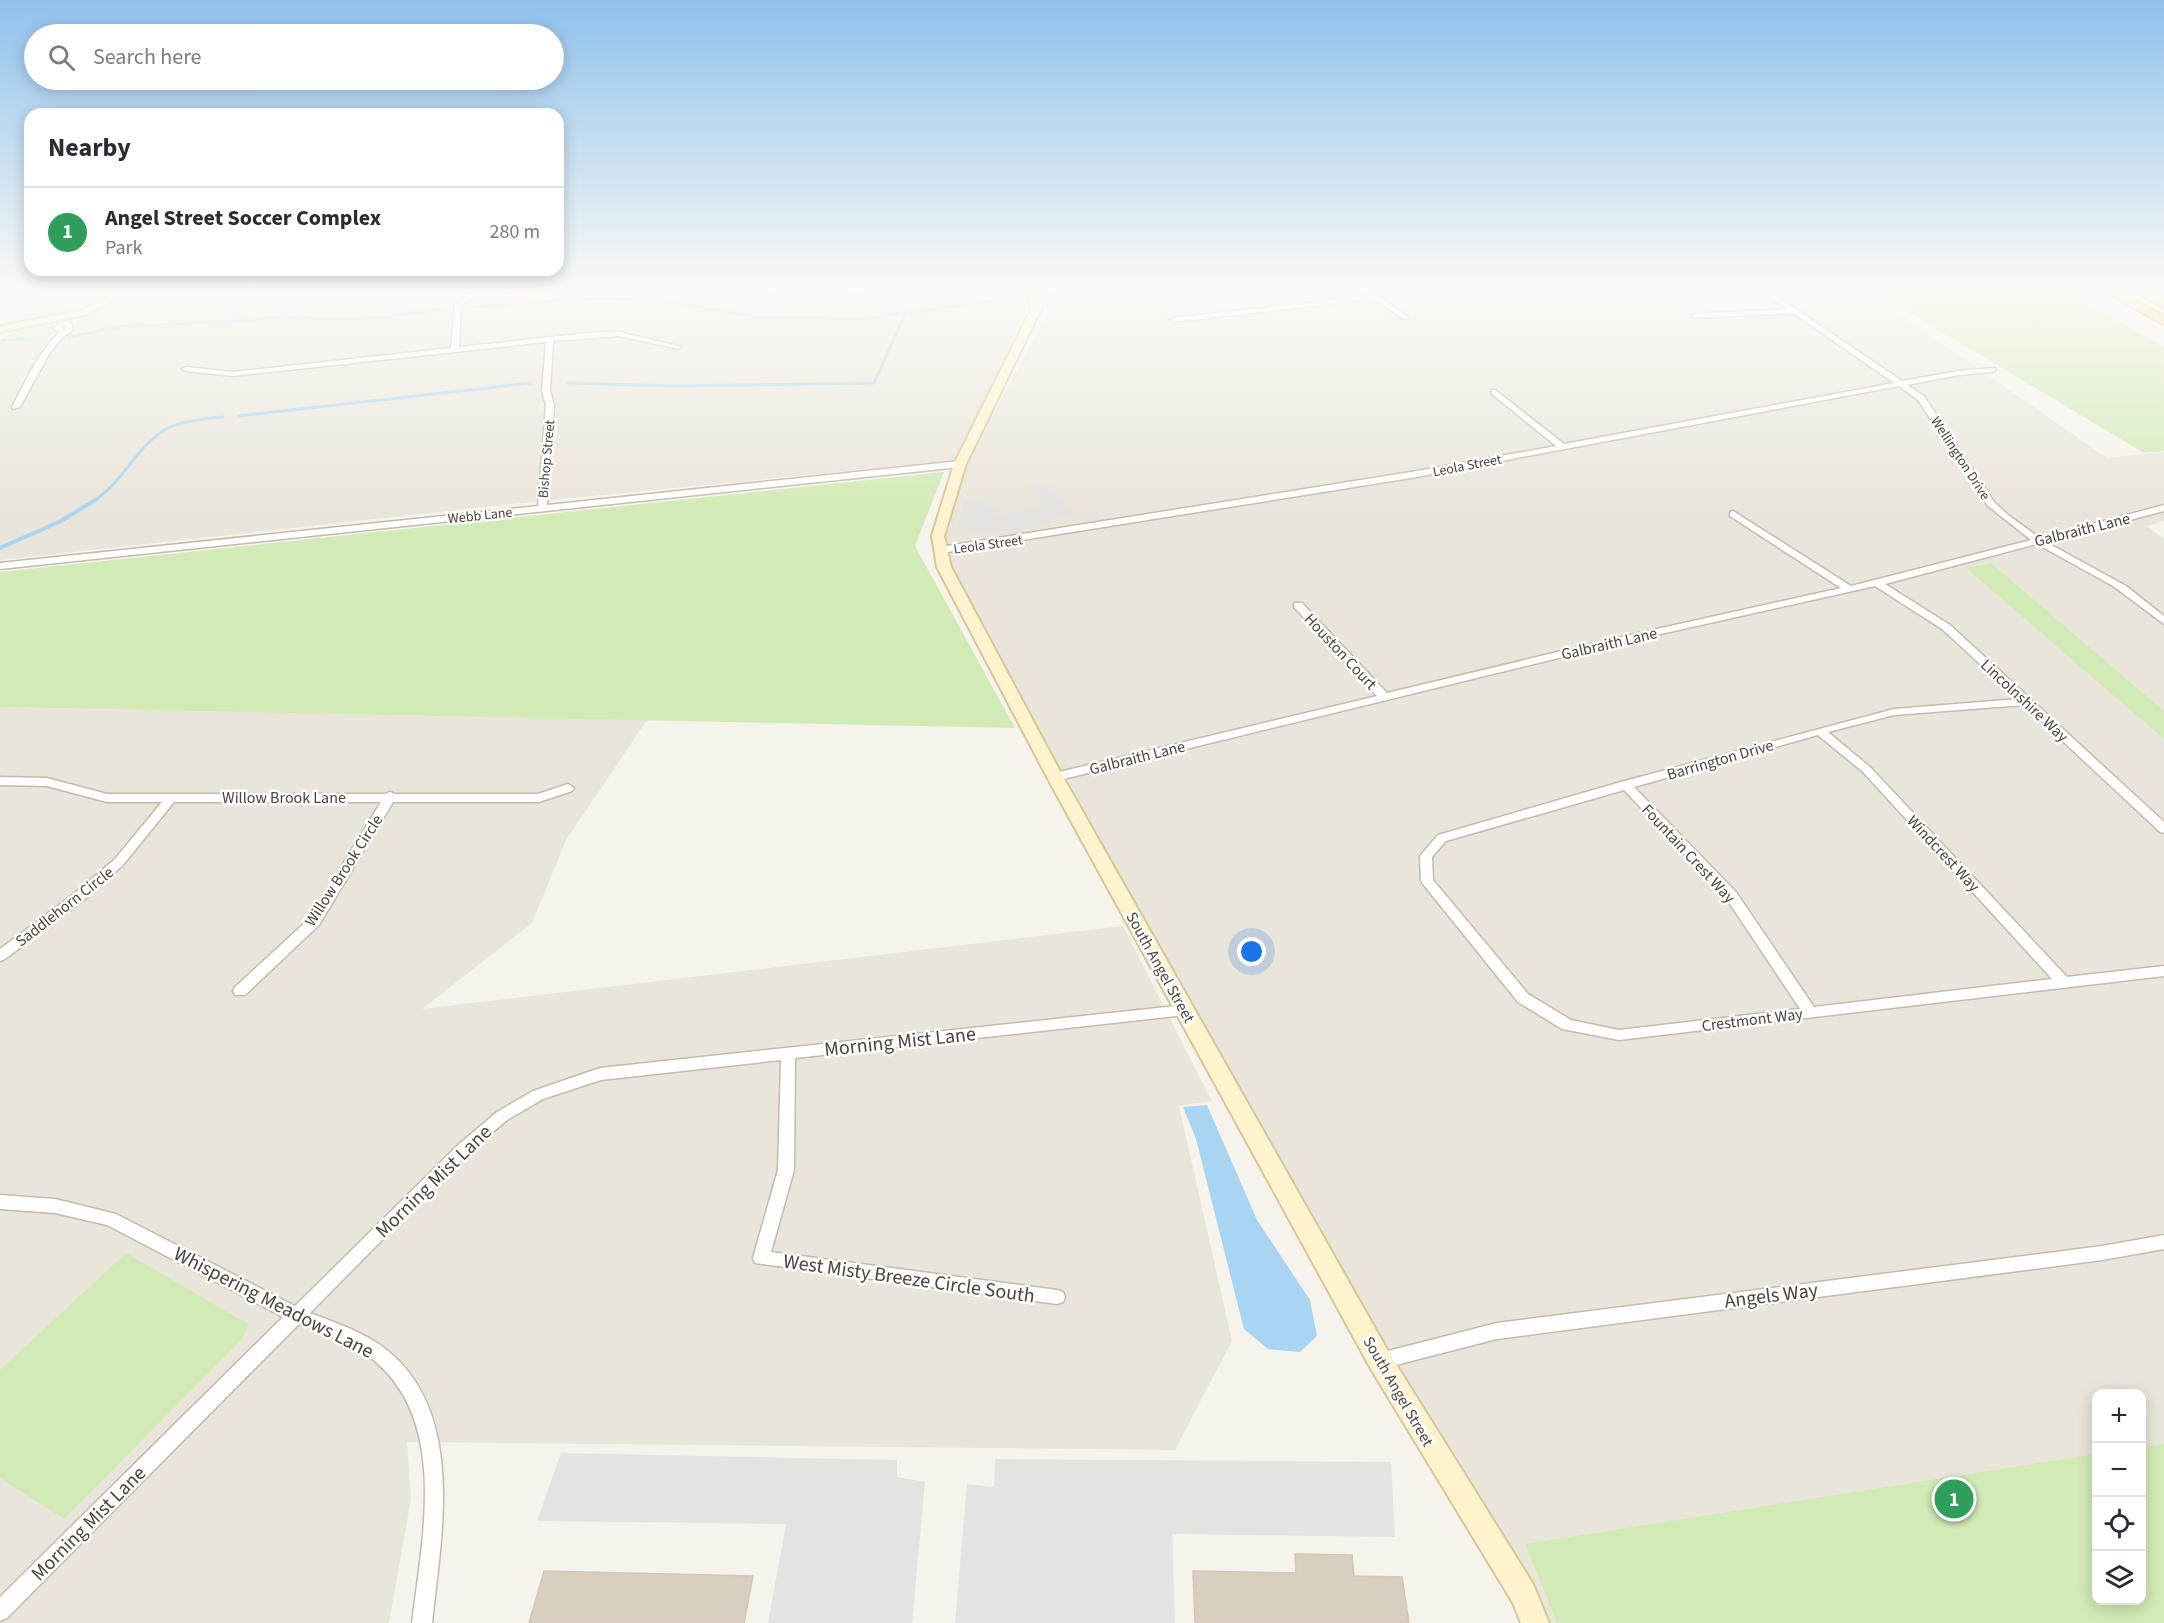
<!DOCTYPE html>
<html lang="en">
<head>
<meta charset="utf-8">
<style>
	:root { --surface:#fff; --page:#f7f7f7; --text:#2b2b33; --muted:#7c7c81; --line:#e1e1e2; --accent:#0b8043 }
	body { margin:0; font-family:"Source Sans 3",sans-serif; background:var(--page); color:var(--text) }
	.controls { position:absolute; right:18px; bottom:18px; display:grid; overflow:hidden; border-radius:12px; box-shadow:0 3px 15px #0003 }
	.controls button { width:54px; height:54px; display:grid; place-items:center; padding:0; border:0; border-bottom:2px solid var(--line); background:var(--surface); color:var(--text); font:30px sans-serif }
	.you { position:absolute; left:1252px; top:952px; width:21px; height:21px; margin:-15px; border:4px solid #fff; border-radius:50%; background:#1a73e8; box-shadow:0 0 0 9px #1a73e833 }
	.badge { display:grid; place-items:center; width:39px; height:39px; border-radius:50%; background:var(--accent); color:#fff; font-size:20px; font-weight:700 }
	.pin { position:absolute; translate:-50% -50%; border:3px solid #fff; box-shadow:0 2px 6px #0006 }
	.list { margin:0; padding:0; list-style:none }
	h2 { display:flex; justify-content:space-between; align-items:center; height:78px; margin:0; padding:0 24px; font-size:26px }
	h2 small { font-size:20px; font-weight:400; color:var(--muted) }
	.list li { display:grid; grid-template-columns:39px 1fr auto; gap:18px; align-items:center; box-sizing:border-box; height:90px; padding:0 24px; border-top:2px solid var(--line) }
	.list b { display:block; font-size:22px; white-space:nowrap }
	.list p { margin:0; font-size:20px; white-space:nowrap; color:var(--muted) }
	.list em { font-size:20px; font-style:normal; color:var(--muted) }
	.icon { flex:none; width:33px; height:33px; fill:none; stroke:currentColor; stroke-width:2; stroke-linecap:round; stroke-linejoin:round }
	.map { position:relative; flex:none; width:2164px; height:1623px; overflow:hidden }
	.search { position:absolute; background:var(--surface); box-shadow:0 3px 15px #0003; left:24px; top:24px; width:540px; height:66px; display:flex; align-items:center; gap:15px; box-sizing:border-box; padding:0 21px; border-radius:33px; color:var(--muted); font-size:22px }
	.panel { position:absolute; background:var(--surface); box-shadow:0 3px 15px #0003; left:24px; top:108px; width:540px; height:168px; border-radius:18px }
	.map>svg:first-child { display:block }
	.residential { fill:#eae5da; fill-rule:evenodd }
	.green { fill:#d2eab5 }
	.parking { fill:#e5e3e0 }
	.water { fill:#a9d4f2 }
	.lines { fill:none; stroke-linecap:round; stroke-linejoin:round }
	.stream-far1 { stroke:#a9d4f2; stroke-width:3 }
	.stream { stroke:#a9d4f2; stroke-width:4 }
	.building { fill:#d8cfc1; stroke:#d3c7b4; stroke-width:1.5 }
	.street-casing { stroke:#c2bbae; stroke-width:3 }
	.secondary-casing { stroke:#d6c79b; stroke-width:4 }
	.highway-casing { stroke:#e0a43c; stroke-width:3 }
	.street { fill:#fff; fill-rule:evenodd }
	.secondary { fill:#fff3cd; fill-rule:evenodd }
	.highway { fill:#ffcf6e; fill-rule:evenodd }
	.labels { text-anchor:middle; stroke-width:5; stroke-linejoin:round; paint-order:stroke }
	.far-street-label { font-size:14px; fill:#4b4439; stroke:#fff }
	.street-label { font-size:16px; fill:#4b4439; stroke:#fff }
	.near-street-label { font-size:20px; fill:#4b4439; stroke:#fff }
</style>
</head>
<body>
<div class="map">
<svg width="2164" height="1623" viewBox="0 0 2164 1623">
	<rect width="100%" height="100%" fill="#f6f3ec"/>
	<path class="residential" d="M62 289H118L69 312 17 322Z
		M140 289H1022L1027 309 956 459 949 461 531 502 0 560V341L15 330 79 321Z
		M1037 289H1864L2107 458 2164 452V521L2147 526 2164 539V1623H1534L1055 777 941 550 949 494 1049 312ZM2096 1394H2142V1600H2096Z
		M0 707 647 720 566 840 532 923 422 1009 1123 926 1212 1101 1179 1106 1232 1341 1175 1450 407 1442 411 1499 389 1623H0Z"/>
	<path class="green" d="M1870 289H2061L2164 347V451L2144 453Z
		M944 472 915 546 1015 728 0 707V572Z
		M1991 563 2164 711V739L1966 568Z
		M126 1253 248 1324 243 1338 64 1519 0 1478V1370Z
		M2164 1444V1623H1557L1525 1544 2096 1454V1600H2142V1447Z"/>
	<path class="parking" d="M1049 483 1073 515 1049 519 1051 524 993 533 968 534V528H957L964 501H985V505L995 506V516L1042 508 1029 486Z
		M561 1453 897 1460V1477L925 1482 912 1623H768L786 1524 537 1521Z
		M995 1459 1391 1462 1395 1537 1172 1534 1175 1623H955L967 1484 994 1487Z"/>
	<path class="water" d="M1207 1105 1257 1220 1310 1300 1317 1336 1300 1352 1268 1349 1244 1329 1196 1139 1183 1107Z"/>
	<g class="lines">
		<path class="stream-far1" d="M1047 295 1111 289
			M475 307 597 298 658 300 758 317 863 319 1019 297
			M69 337 123 326 243 321 283 316 317 319 377 318 443 309
			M2 340 31 339
			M568 383 672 386 874 383 905 314
			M239 416 531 383
			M95 500C124 481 138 444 168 428 185 420 205 419 223 417"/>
		<path class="stream" d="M0 548 59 522 97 499"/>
	</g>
	<path class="building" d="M1295 1554 1352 1555 1354 1576 1402 1577 1409 1623H1195L1193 1571 1296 1573Z
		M544 1571 753 1576 744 1623H529Z"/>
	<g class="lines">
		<g class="street-casing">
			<path id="street" d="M478 289H485L461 306 459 347 587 333 619 332 682 347 678 349 619 336 553 341 550 391 554 405 547 505 960 461 964 464 960 467 0 569V563L538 506 546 405 542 391 546 342 233 376 186 371 182 369 186 367 233 372 451 348 455 305Z
				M754 289 815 293 876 289C857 299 772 300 754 289Z
				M1250 289H1271L1231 295 1228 293Z
				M1363 289H1370L1409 318 1403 319 1375 299 1173 322 1169 320 1173 318 1371 296Z
				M1759 289H1766L1902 381 1959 371 1995 368 1996 370 1992 372 1959 375 1907 385 1924 396 1994 502 2008 515 2040 538 2164 505V511L2046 542 2126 586 2164 616V624L2113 586 2037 544 1885 584 1950 625 2164 822V833L2160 832 2024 705 1894 715 1828 732 1871 768 2067 977 2164 966V976L1619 1040 1562 1029 1518 1002 1423 884 1421 881 1420 856 1438 835 1621 782 1894 709 2018 699 1942 629 1875 586 1612 645 1055 781 1049 777 1055 773 1377 696 1294 607V603H1302L1387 693 1612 639 1841 588 1730 516V512L1733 511 1851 586 2031 540 1988 506 1918 400 1899 386 1411 478 941 553 936 550 941 547 1411 472 1556 446 1492 394V390H1495L1564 444 1894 383 1793 313 1694 318 1691 316 1694 314 1787 309ZM1818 735 1863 772 2052 979 1814 1007 1736 892 1634 787ZM1624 790 1726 898 1800 1009 1619 1030 1571 1020 1528 994 1433 880 1432 857 1446 841Z
				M63 321 71 323 73 330 63 337 49 354 20 407 13 409 12 407C26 381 37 354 59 333L53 327ZM65 326V329L64 330 61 327Z
				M0 777 47 778 107 794H385L390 792 395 794H538L568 784 574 788 572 791 539 802H393L319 925 245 995H235L233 991 235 987 309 919 381 802H174L123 865 85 899 5 959 0 961V949L75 893 115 859 162 802H107L47 786 0 785Z
				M1185 1005 1190 1006 1192 1010 1190 1014 1185 1015 795 1058 794 1170 771 1252 1057 1290 1063 1292 1065 1297 1063 1302 1057 1304 755 1263 753 1258 778 1170 781 1060 601 1080 543 1099 507 1120 468 1153 310 1313C337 1323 366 1333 388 1351 466 1415 441 1536 432 1623H412C422 1540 448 1425 377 1363 356 1344 325 1334 299 1324L7 1618 0 1621V1597L283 1317 107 1225 55 1213 0 1209V1195L55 1199 116 1214 295 1306 458 1145 497 1112 533 1091 600 1068Z
				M2164 1235V1249L2102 1260 1497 1339 1380 1369 1374 1367 1371 1361 1374 1355 1380 1353 1497 1323 2102 1246Z"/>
		</g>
		<g class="secondary-casing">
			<path id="secondary" d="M123 289H135L86 315 0 332V326L80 311Z
				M1027 289H1037L1042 307 966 464 944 536 951 567 1063 777 1389 1353 1533 1584 1549 1623H1521L1513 1603 1371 1369 1047 777 937 567 932 536 954 464 1032 307Z"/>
		</g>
		<g class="highway-casing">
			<path id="highway" d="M2099 289H2114L2164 316V325Z
				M2129 289H2144L2164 299V308Z"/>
		</g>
		<use href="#street" class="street"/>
		<use href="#secondary" class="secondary"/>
		<use href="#highway" class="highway"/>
	</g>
	<linearGradient id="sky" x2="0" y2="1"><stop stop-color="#8fc1ec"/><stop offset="0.56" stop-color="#fbfaf6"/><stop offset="1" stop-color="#fbfaf6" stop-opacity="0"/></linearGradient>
	<rect width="2164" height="516" fill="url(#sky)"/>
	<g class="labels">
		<g class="far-street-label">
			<text transform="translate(1961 458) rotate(57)" y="5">Wellington Drive</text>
			<text transform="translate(546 459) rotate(-85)" y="5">Bishop Street</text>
			<text transform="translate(1467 465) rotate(-11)" y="5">Leola Street</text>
			<text transform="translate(480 515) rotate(-6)" y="5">Webb Lane</text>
			<text transform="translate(988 544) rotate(-8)" y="5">Leola Street</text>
		</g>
		<g class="street-label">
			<text transform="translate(2082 529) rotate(-14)" y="6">Galbraith Lane</text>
			<text transform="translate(1609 643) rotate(-13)" y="6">Galbraith Lane</text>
			<text transform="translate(1341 651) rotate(47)" y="6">Houston Court</text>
			<text transform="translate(2025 700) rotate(43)" y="6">Lincolnshire Way</text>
			<text transform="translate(1137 757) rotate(-14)" y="6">Galbraith Lane</text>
			<text transform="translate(1720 759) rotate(-16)" y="6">Barrington Drive</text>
			<text x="284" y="803">Willow Brook Lane</text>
			<text transform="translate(1689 853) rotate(47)" y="6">Fountain Crest Way</text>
			<text transform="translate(1944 853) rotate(47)" y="6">Windcrest Way</text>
			<text transform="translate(343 870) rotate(-57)" y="6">Willow Brook Circle</text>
			<text transform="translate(64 906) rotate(-38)" y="6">Saddlehorn Circle</text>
			<text transform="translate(1161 967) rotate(61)" y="6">South Angel Street</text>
			<text transform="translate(1752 1019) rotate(-7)" y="6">Crestmont Way</text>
			<text transform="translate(1399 1391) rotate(60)" y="6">South Angel Street</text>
		</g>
		<g class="near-street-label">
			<text transform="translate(900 1041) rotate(-6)" y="7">Morning Mist Lane</text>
			<text transform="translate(433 1181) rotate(-44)" y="7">Morning Mist Lane</text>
			<text transform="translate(909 1278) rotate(8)" y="7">West Misty Breeze Circle South</text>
			<text transform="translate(1771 1295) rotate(-7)" y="7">Angels Way</text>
			<text transform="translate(274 1302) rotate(27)" y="7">Whispering Meadows Lane</text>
			<text transform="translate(88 1523) rotate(-45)" y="7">Morning Mist Lane</text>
		</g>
	</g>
</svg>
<div class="controls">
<button>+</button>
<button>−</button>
<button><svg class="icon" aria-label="locate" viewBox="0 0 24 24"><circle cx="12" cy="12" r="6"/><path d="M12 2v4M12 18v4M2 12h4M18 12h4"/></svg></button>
<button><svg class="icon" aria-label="layers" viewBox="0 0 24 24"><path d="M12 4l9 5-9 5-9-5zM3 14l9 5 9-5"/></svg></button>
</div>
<div class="you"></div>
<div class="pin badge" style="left:1954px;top:1499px;background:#2e9e5b">1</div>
<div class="search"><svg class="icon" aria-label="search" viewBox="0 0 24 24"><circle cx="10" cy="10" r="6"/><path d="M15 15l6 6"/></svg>Search here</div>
<section class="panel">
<h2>Nearby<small></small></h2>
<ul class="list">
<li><span class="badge" style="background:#2e9e5b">1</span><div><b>Angel Street Soccer Complex</b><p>Park</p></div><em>280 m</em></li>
</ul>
</section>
</div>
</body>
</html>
